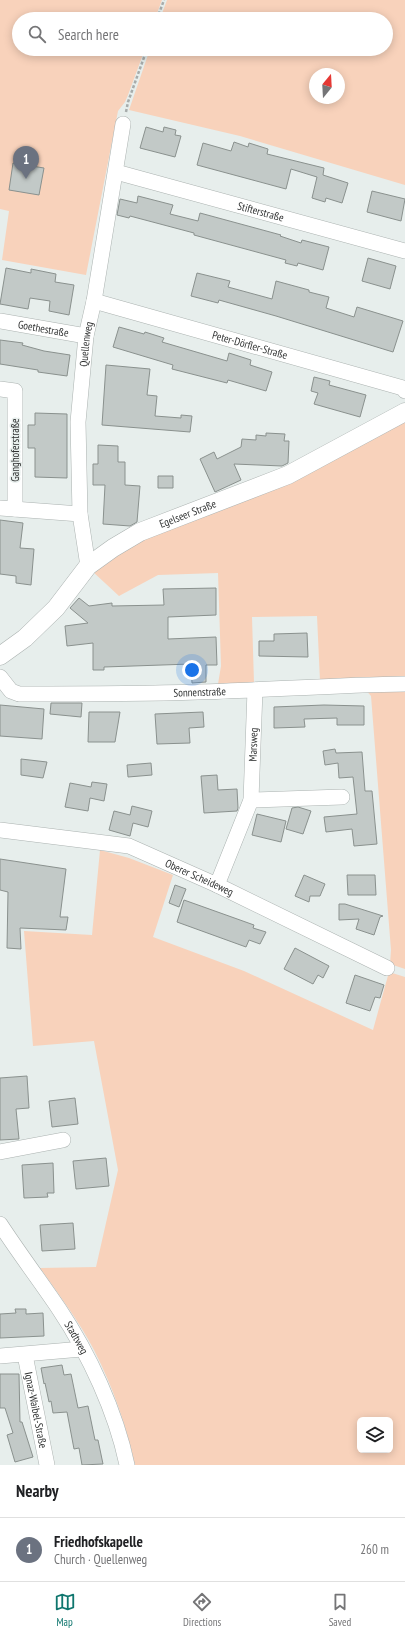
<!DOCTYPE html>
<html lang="en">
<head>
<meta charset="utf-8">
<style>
	:root { --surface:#fff; --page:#f6f6f6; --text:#202124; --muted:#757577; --line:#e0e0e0; --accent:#0f766e }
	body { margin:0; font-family:"PT Sans Narrow",sans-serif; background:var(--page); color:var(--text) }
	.controls { position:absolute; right:12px; bottom:12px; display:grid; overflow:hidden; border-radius:6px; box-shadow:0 2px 10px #0003 }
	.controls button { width:36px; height:36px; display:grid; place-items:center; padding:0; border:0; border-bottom:1px solid var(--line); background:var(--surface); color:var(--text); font:20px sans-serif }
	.compass { position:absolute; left:309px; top:68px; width:36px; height:36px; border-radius:50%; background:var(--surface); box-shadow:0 2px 10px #0003; rotate:18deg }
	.you { position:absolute; left:192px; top:670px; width:14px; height:14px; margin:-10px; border:3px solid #fff; border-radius:50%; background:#1a73e8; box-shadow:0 0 0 6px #1a73e833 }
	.badge { display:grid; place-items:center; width:26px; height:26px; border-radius:50%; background:var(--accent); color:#fff; font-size:13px; font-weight:700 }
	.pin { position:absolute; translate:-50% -33px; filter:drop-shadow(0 1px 2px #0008) }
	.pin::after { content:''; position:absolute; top:21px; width:14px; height:12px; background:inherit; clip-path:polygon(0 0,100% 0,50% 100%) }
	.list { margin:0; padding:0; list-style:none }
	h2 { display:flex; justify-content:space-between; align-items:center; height:52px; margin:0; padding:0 16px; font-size:17px }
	h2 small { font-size:13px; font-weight:400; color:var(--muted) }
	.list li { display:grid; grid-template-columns:26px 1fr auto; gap:12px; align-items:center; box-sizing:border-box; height:64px; padding:0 16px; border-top:1px solid var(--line) }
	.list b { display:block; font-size:15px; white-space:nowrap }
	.list p { margin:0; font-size:13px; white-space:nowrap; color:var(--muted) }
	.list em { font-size:13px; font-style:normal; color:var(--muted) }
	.icon { flex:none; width:22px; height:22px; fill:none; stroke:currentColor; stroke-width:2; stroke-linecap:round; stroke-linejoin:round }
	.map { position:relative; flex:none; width:405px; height:1465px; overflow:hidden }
	.search { position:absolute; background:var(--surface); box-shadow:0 2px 10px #0003; left:12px; right:12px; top:12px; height:44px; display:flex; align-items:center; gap:10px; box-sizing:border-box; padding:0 14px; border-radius:22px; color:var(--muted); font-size:15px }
	.sheet { height:116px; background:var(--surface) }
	nav { display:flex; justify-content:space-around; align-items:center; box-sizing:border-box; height:56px; border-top:1px solid var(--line); background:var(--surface); font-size:11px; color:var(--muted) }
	nav a { display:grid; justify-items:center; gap:2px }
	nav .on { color:var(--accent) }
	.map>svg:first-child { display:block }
	.green { fill:#f8d2bb; fill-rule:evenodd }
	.building { fill:#c2c9c7; stroke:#8a918e }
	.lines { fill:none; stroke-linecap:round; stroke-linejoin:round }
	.minor-casing { stroke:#abb2b0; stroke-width:16 }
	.tertiary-casing { stroke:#abb2b0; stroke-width:19 }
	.path { stroke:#a7acab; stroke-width:2.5; stroke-dasharray:3 2; stroke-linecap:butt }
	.minor { stroke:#fff; stroke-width:15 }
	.tertiary { stroke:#fff; stroke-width:18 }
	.labels { text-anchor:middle; stroke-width:3; stroke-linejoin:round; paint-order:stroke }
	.street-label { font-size:11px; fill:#303232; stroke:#e7eeec }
</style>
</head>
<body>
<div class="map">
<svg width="405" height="1465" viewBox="0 0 405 1465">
	<rect width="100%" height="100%" fill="#e7eeec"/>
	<path class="green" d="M0 0H162L155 19H19V49H145L128 95 125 102 118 111 86 275 2 260 9 211 0 209Z
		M167 0H405V185L240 136 129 110 150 49H386V19H160ZM315 74H339V98H315Z
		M405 421V680L320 681 317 616 252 617 254 683 218 684 221 666 218 573 158 575 119 596 92 571 111 555Z
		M364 688H405V969L390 964 391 950 371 696Z
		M100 850 129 858 173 875 153 937 244 971 373 1030 389 972 405 977V1465H135C126 1425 113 1387 94 1350 79 1321 59 1295 40 1268L96 1267 118 1170 94 1041 33 1046 24 931 92 935ZM360 1420H390V1450H360Z"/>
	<path class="building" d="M146 127 163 132 164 127 176 130 175 135 181 136 175 157 140 148Z
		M234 142 248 147 249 143 268 149 267 154 324 168 323 175 348 183 342 203 326 198 325 202 312 198 317 177 291 169 286 189 197 165 203 143 231 151Z
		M13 163 44 168 39 195 9 190Z
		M372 191 405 199 401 221 367 212Z
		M138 196 173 205 170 214 198 221 200 213 281 235 280 236 301 243 302 240 329 247 323 270 298 263 297 266 285 263 286 260 194 235V233L130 216 129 218 117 215 120 199 137 203Z
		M368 258 396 266 390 289 362 281Z
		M6 268 31 273V269L56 274 55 282 74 285 69 315 49 311 50 301 30 298 28 309 0 304Z
		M197 273 230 281 228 287 272 299 276 281 309 290V292L329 297 326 308 354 317 357 307 403 321 393 352 276 316 219 300 218 303 191 296Z
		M119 327 144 334 145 332 164 338 162 342 227 361 229 353 251 360 250 365 272 372 266 391 228 380 227 383 172 369 173 365 113 347Z
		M0 340 23 343 22 345 44 351 70 355 67 376 38 372V370L0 364Z
		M106 365 150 369 147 395 157 396 155 416 181 418V415L192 416 190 432 102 425Z
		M314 377 330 381 329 385 366 395 360 417 314 404 318 393 311 391Z
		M35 413 67 414V478L35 477V448H28V425H35Z
		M266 433 285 434 284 441H289L288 463 282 466 234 464 241 480 215 492 200 459 214 452 217 459 241 447 242 439 256 440V435L266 436Z
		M98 445 118 446V462H125V485L140 486 137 522 130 526 103 524 105 485H93V464H98Z
		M158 476H173V488H158Z
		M0 520 23 523 20 548 34 549 31 585 16 583V576L0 574Z
		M216 588V615L168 617V639L216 637 217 665H206V682L192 683 191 664 104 667V670H93V643L67 646 65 626 88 623 70 608 79 598 89 606 112 603V606L164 605 163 589Z
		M307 633 308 657 259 656V641H274V634Z
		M51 703H82L81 717 50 714Z
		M0 705 44 709 42 739 0 736Z
		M324 705 364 706V725H337V718L304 719 305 727 274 728V707Z
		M89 712H120L115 742H88Z
		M203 712 204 727 189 728 190 743 157 744 155 714Z
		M335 749 336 753 362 752 365 791H372L377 844 354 846 352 829 326 832 324 817 357 814 353 777 339 778 338 763 325 765 323 751Z
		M21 759 47 762 43 778 21 775Z
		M151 763 152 775 128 777 127 765Z
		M217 775 218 790 237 789 238 808 237 811 204 813 201 776Z
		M92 782 107 784 104 801 90 798 88 811 65 807 70 783 91 787Z
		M132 806 152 811 148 827 133 823 130 836 109 830 114 811 130 815Z
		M298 807 311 811 303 834 286 829 292 808Z
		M257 814 286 821 281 842 252 835Z
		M0 859 66 869 60 917H68L66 930 20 928 21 949 7 948 8 892 0 890Z
		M304 875 325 884 320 896H310L309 902 295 896Z
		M347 875H375L376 895H348Z
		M175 885 186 889 179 907 169 903Z
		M184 900 254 925 253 928 266 932 260 944 249 940 246 947 177 922Z
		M339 904H345L383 916 380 917 374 935 356 929 359 919 339 920Z
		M295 948 329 966 323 978 318 975 313 984 284 969Z
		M355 975 384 985 380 998 375 997 370 1011 346 1003Z
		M27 1076 29 1108 16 1109 19 1139 0 1140V1078Z
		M75 1098 78 1124 52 1127 49 1101Z
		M106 1158 109 1186 76 1189 73 1161Z
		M53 1163 54 1193H47L48 1197 24 1198 22 1165Z
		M73 1223 75 1249 42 1251 40 1225Z
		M15 1309H26V1314L43 1313 44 1336 0 1338V1314L16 1313Z
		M62 1365 64 1375 71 1374 78 1408 88 1406 95 1440H98L103 1464 82 1465 79 1448 74 1449 67 1412 53 1413 51 1401 49 1402 45 1383 44 1384 41 1368Z
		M0 1374H19L20 1422H22L33 1457 15 1462 7 1435 13 1433 5 1408H0Z"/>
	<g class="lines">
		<g class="minor-casing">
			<g id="minor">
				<path id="s1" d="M116 172 405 251"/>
				<path id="s2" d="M94 301 403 388 405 391"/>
				<path id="s3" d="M0 321 86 336"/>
				<path d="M0 389 15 391V509"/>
				<path d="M0 508 80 514"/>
				<path id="s4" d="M88 566 80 514 78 422 86 336 94 301 123 124"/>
				<path id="s5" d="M0 677 11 691 19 694C79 694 139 694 198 692 267 690 336 685 405 684"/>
				<path d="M251 800 342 797"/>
				<path id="s6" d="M0 830 129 846 217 885 387 968"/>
				<path id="s7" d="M217 885 251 800 255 690"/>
				<path d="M0 1152 63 1140"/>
				<path id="s8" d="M0 1224C19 1253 40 1281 59 1309 89 1354 116 1412 127 1465"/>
				<path id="s9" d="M25 1355 47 1465"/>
				<path d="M0 1356 82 1349"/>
			</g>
		</g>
		<g class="tertiary-casing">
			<g id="tertiary">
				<path id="s10" d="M0 656 25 638 56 608 88 566 113 548 140 532 288 475 405 412"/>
			</g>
		</g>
		<path class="path" d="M157 19 164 0
			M126 112 128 102 147 49"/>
		<use href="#minor" class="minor"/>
		<use href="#tertiary" class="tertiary"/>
	</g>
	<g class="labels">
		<g class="street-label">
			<text dy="4" stroke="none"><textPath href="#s1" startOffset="150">Stifterstraße</textPath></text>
			<text dy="4" stroke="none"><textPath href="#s3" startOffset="44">Goethestraße</textPath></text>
			<text dy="4" stroke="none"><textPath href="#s4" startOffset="223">Quellenweg</textPath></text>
			<text dy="4" stroke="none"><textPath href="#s2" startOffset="162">Peter-Dörfler-Straße</textPath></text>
			<text transform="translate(15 450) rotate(-90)" y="4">Ganghoferstraße</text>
			<text dy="4" stroke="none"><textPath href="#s10" startOffset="240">Egelseer Straße</textPath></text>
			<text dy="4" stroke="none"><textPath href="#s5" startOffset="207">Sonnenstraße</textPath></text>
			<text dy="4" stroke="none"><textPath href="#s7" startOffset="147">Marsweg</textPath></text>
			<text dy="4" stroke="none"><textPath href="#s6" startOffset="207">Oberer Scheideweg</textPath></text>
			<text dy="4" stroke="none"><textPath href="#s8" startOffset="137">Stadtweg</textPath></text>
			<text dy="4" stroke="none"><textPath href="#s9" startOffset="56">Ignaz-Waibel-Straße</textPath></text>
		</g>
	</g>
</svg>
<div class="controls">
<button><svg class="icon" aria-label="layers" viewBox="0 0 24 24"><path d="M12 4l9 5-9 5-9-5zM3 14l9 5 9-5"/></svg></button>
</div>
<svg class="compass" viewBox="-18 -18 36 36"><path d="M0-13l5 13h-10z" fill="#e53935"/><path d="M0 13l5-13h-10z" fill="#757577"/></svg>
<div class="you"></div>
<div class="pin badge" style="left:26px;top:179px;background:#6b7280">1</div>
<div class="search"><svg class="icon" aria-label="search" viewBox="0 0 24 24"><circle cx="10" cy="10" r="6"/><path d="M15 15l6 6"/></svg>Search here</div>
</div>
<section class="sheet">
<h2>Nearby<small></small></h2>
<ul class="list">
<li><span class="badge" style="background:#6b7280">1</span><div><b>Friedhofskapelle</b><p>Church · Quellenweg</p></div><em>260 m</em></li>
</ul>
</section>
<nav>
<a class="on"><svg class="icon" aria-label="map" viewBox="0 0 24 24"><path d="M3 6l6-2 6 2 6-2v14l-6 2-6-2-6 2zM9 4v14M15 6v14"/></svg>Map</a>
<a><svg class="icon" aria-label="directions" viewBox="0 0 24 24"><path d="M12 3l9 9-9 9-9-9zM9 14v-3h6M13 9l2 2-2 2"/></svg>Directions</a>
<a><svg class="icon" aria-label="saved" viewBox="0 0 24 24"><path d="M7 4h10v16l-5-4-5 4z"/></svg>Saved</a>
</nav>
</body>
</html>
